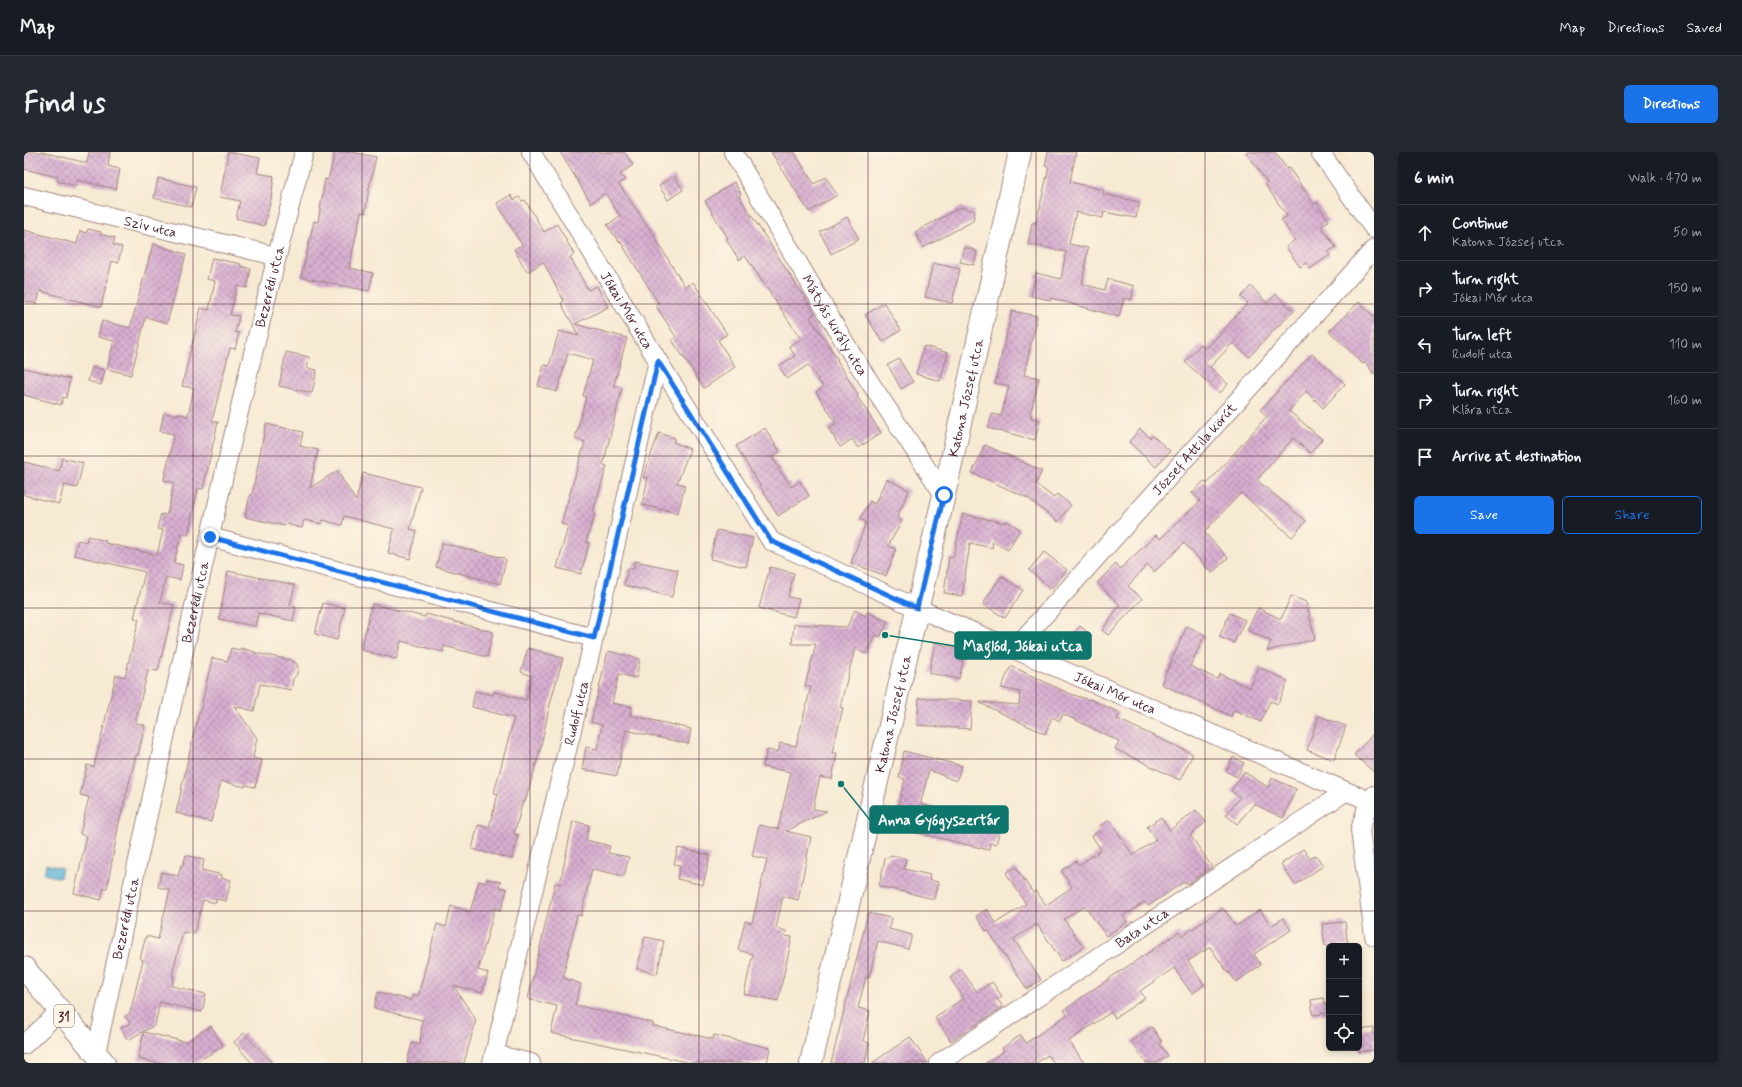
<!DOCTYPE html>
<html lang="en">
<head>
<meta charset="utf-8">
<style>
	:root { --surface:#171b24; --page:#242831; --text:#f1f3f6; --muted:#9ea1a6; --line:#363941; --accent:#1a73e8 }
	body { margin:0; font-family:Mynerve,sans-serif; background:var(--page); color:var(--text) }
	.controls { position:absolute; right:12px; bottom:12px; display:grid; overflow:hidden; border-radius:6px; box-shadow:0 2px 6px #0003 }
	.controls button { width:36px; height:36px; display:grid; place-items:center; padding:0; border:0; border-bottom:1px solid var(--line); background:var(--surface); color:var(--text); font:20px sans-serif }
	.stop { position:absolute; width:12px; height:12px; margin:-9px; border:3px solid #1a73e8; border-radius:50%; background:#fff }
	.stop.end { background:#1a73e8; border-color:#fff; box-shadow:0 1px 4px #0008 }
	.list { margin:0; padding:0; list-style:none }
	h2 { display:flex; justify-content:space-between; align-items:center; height:52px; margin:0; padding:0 16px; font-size:17px }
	h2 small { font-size:13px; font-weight:400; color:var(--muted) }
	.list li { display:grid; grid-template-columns:26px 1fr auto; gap:12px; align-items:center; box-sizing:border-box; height:56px; padding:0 16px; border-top:1px solid var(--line) }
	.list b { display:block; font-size:15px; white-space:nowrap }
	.list p { margin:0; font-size:13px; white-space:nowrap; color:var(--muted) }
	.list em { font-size:13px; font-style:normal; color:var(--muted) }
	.actions { display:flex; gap:8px; padding:12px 16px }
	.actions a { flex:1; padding:9px 0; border:1px solid var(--accent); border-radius:6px; text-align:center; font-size:14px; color:var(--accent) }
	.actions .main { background:var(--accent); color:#fff }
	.icon { flex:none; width:22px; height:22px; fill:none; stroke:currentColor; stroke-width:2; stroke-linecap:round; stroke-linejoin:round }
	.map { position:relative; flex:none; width:1350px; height:911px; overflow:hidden; border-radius:6px }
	header { display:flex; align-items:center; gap:24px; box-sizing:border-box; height:56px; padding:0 20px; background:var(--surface); border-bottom:1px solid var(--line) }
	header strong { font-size:19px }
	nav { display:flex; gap:22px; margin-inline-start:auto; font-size:14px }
	.intro { display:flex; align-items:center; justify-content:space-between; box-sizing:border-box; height:96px; padding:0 24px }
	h1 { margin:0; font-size:28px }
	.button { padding:10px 18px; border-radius:6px; background:var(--accent); color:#fff; font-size:14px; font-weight:700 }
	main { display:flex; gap:24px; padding:0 24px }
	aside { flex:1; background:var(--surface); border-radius:6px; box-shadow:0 2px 6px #0003 }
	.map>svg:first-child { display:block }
	.water { fill:#57b4d5; stroke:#506a80 }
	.building { fill:url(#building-cross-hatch) }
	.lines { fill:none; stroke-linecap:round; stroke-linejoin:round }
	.street-casing { stroke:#a0847f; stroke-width:20 }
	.secondary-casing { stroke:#a0847f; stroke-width:24 }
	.primary-casing { stroke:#a0847f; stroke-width:24 }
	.street { stroke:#fff; stroke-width:18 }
	.secondary { stroke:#fff; stroke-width:22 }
	.primary { stroke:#fff; stroke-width:22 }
	.route { stroke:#1a73e8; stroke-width:5 }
	.grid { fill:none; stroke:#4a1f2b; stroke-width:1; stroke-opacity:0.55 }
	.labels { text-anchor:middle; stroke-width:4; stroke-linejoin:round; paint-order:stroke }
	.shield { fill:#fcf5e5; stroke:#7f5f63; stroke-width:1 }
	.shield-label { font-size:13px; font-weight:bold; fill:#4a1f2b }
	.street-label { font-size:14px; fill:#4a1f2b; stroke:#fcf5e5 }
	.leader { fill:none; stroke:#0f766e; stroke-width:1.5 }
	.callout-dot { fill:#0f766e; stroke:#fcf5e5; stroke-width:1.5 }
	.callout { fill:#0f766e; stroke:#0f766e; stroke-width:1.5 }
	.callout-label { font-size:15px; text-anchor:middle; font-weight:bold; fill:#fff }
</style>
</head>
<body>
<header>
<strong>Map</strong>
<nav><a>Map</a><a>Directions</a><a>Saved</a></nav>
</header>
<div class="intro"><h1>Find us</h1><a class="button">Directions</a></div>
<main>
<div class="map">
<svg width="1350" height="911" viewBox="0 0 1350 911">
	<defs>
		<pattern id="building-cross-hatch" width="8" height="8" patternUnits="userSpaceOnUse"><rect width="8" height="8" fill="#d8afd1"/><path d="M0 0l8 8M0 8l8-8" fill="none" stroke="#b18eaa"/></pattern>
	</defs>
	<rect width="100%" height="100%" fill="#fcf5e5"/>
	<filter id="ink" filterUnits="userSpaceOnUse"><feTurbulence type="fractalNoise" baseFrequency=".025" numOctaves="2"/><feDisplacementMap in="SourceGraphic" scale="8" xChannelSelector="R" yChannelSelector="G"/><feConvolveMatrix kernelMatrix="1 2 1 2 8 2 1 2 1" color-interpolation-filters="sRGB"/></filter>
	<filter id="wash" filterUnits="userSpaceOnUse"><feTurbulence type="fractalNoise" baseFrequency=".012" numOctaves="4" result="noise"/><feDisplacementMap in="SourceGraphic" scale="16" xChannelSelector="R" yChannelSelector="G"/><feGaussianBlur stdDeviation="0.9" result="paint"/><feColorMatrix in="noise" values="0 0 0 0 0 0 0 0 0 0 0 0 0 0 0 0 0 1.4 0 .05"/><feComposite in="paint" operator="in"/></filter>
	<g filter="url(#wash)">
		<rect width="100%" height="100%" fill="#f7ead3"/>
		<path class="water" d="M22 712 38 716 36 726 20 722Z"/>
		<g id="blocks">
			<path class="building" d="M0 0H18L63 11 65 0H86L84 14 96 17 92 37 53 28 52 34 33 29 34 25 0 17Z
				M204 0 236 6 233 21 250 24 247 47 240 74 212 66 216 49 196 45Z
				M311 0H328L352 5 345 36 341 61 337 60 325 116 349 121 345 139 277 125 290 69 294 70 301 27 304 28Z
				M536 0H600L609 13 596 22 601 28 595 32 628 81 661 135 669 130 703 182 694 188 711 215 680 236 648 188 652 185 632 154 635 152 596 89 595 90 583 73 596 64 581 41 567 51Z
				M747 0H770L790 32 802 25 813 43 785 60Z
				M1024 0H1052L1046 30 1080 38 1079 42 1116 50 1112 66 1080 60 1079 66 1052 60 1045 92 1064 96 1058 132 1081 138 1084 127 1110 134 1107 148 1100 146 1095 165 1027 146V148L1007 144 1012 121 1037 127 1042 100 1004 92 1008 71H1012L1025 15 1021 14Z
				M1222 0H1251L1263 17 1265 16 1290 52 1293 51 1305 69 1297 74 1312 95 1304 100 1306 103 1286 117 1282 111 1276 115 1262 95 1271 88 1257 68 1263 64 1241 32 1243 30Z
				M650 24 659 38 644 48 635 34Z
				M134 26 172 35 167 55 130 46Z
				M710 30 717 42 715 44 791 162 786 165 814 208 813 209 834 243 833 244 857 281 834 296 828 287 816 295 804 276 812 271 792 240 799 235 784 213 763 227 755 214 771 204 765 194 777 187 721 104 715 108 702 87 704 86 681 49Z
				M487 43 490 48 495 45 498 49 501 48 520 80 533 72 550 102 546 105 564 138 573 134 584 155 551 172 603 186 590 233 598 236 579 313 583 314 569 360 571 361 562 390 565 391 557 422 533 416 544 374 537 372 561 290 551 287 562 245 559 244 569 208 544 201 533 240 514 234 520 213 525 214 535 179 555 184 537 151 540 149 519 110 503 120 490 97 498 93 473 51Z
				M937 55 951 59 949 69 899 96 891 80Z
				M823 65 835 87 807 102 796 80Z
				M64 77 77 80 76 82 91 86 89 93 98 95 94 111 88 109 77 155 16 139 13 152 0 149V78L53 92 56 79 62 81Z
				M129 92 162 102 143 171 122 165 107 223 83 217 90 189 74 185 78 169 106 176Z
				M940 95 953 99 950 113 936 110Z
				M188 106 217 112 216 114 227 117 223 136 213 134 206 163 215 164 211 180 215 181 211 197 206 196 188 269 194 270 179 337 174 336 164 383 157 382 150 411 159 413 156 428 142 425 136 450 150 453 134 519 124 518 111 571 121 573 114 603H112L95 671 83 736H80L77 748 50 741 63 684 56 682 65 645 56 643 63 613 70 615 92 523 101 525 115 467 110 466 121 420 50 403 54 388 62 390 64 384 82 389 81 391 133 403 139 378 133 377 137 362 143 363 150 331 140 328 150 282 136 279 140 261 152 263 153 261 164 264 170 236 158 234 177 156 185 158 191 129 183 127Z
				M909 111 936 117 928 151 901 145Z
				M1227 134 1243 151 1252 142 1270 159 1250 178 1225 205 1209 191 1186 215 1204 232 1196 241 1161 210 1177 192 1182 197 1224 151 1217 145Z
				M1335 150 1350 165V222L1341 210 1339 212 1305 179Z
				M860 151 877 178 859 190 841 163Z
				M988 159 1013 164 1000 223 1015 226 1006 263H1008L1007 266 1016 268 1011 288 964 276 968 262 977 264 985 234 971 231Z
				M900 194 924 201 916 229 892 222Z
				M262 200 285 205 283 216 293 218 288 241 255 234Z
				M1288 202 1321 232 1299 256 1282 239 1265 259 1298 287 1286 301 1269 286 1233 328 1282 369 1268 385 1217 341 1180 380 1204 406 1188 421 1160 391 1130 420 1123 413 1104 434 1118 447 1084 483 1078 478 1096 453 1073 431 1092 412 1096 417 1132 383 1136 387 1176 349 1168 341 1180 329 1183 332 1207 305 1243 264 1236 258Z
				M875 207 889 230 877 237 864 213Z
				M68 215 81 218 77 233 64 229Z
				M0 216 46 227 42 246 39 245 37 253 0 243Z
				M242 272 279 280 276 294 294 298 286 336 313 319 332 349 339 321 397 335 386 377 393 379 386 407 364 401 370 377 320 364 318 373 299 368 298 372 280 368 278 376 262 372 261 374 221 365 226 343H228Z
				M741 276 756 300 748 305 767 335 776 329 785 344 754 364 712 294Z
				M1116 277 1126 286 1128 283 1146 299 1132 315 1105 290Z
				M635 281 651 286 649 290 666 297 653 331 661 333 654 361 618 353 624 326 619 325Z
				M961 293 1018 319 1012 332 1030 346 1033 342 1047 353 1034 370 1004 346 948 321Z
				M38 306 59 311 53 336 40 333 35 352 0 343V310L35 319Z
				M862 327 885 338 873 365 878 369 864 394 872 397 862 424 827 411 842 370 836 367 846 349 851 352Z
				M939 362 981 371 983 369 996 377 984 398 969 389 968 396 946 391 938 444 920 441 925 405 929 406Z
				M693 378 729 386 722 415 686 407Z
				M418 391 480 406 482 408 476 432 412 415Z
				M1020 400 1043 418 1027 437 1005 418Z
				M611 409 654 418 648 445 600 433 604 416 609 417Z
				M746 415 770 421 764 445 775 447 770 465 735 456Z
				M204 419 271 433 266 453 272 455 269 469 234 461 231 474 195 467Z
				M977 424 999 438 981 466 959 452Z
				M1267 444 1282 450 1291 487 1243 499 1247 489 1223 478 1234 456 1257 467Z
				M299 451 321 456 313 488 291 482Z
				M348 452 401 465 402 462 469 480 463 505 420 494 419 500 377 489 372 507 337 498Z
				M831 458 841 464 843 460 864 470 856 485 851 483 842 502 831 496 816 555 819 556 808 601H813L808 627 796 625 789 657 803 659 762 679 787 685 774 748 759 744 752 776 762 779 761 784 768 785 754 849 720 842 729 802 714 798 721 769 728 771 743 707 728 704 735 673 754 677 767 620 739 615 743 598 754 600 756 591 772 594 787 535 781 534 792 492H768L770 472 823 475Z
				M1206 461 1221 468 1210 491 1195 485Z
				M1056 474 1068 484 1056 498 1044 488Z
				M1163 474 1181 483 1166 514 1193 527 1196 522 1226 536 1235 515 1264 529 1254 552 1246 549 1237 570 1210 558 1207 564 1137 532Z
				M937 486 943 489 935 527 905 521 911 491 930 495V498Z
				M207 496 216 498 217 496 231 500V501L267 508 273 512 274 517 273 522 269 527 267 538 236 532 230 559 210 554 233 586 229 606 238 608 231 635 221 633V635L197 629 187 670 152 661 170 581 175 561H176L188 506 204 509Z
				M504 496 539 506 526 552 516 598 501 650 499 649 490 682 494 683 488 707 448 697 454 673 465 676 474 642 470 641 490 566 448 555 451 539 469 543 470 540 502 548 508 524 497 520Z
				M584 499 616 507 612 526 595 522 588 551 608 555 606 563 667 577 664 592 602 578 593 624 558 617 562 595 573 597 578 573 567 570Z
				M987 514 1044 541 1065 548 1066 547 1096 561 1093 567 1169 602 1156 628 1091 597 1095 589 1039 562 1036 569 1028 565 1021 582 956 551V550L995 553 996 540 977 536Z
				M895 546 948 549 946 577 893 573Z
				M1295 564 1322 574 1310 608 1283 598Z
				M1350 581V620L1330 603Z
				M880 599 938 614 932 629 905 618 897 650V652L954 667 955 663 967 666V669L978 672 972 692 966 691 965 698 874 676 875 671 870 669 881 627 875 626Z
				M1209 605 1220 611 1213 625 1202 619Z
				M1220 620 1244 635 1248 626 1272 637 1259 666 1230 652 1213 672 1202 663 1216 645 1207 639Z
				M1172 658 1182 670 1166 683 1188 715 1164 732 1161 729 1124 754 1121 750 1099 764 1103 770 1082 784 1061 754 1040 767 1059 795 1038 809 1013 772 990 787 1017 828 1003 837 964 778 962 779 952 764 963 757 972 771 1002 752 982 721 992 715 1009 741 1012 739 1022 753 1048 735 1037 719 1052 709 1055 713 1077 698 1068 684 1076 678 1074 675 1085 668 1109 703 1132 688 1123 675 1137 665 1146 678Z
				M549 669 565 673 562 688 586 694 584 701 605 705 600 724 568 717 557 764 553 763 539 825V826L557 832 551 853 629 871V874L689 887 690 883 746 896 743 911H667L527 881 533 854 504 847 531 731 536 732Z
				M654 696 686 703 679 733 653 727 656 713 650 712Z
				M1279 697 1286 707 1292 703 1299 714 1271 733 1257 712Z
				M162 703 180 708 178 718 198 723 197 726 207 728 202 749 192 747V751L179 748 170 782 159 780 148 823 150 824 148 834 182 842 178 860 136 850 131 873 104 888 97 876 106 871 101 864 106 861 119 808 116 807 122 784 134 787 146 738 134 735 137 720 154 724 157 713H159Z
				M867 703 882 707 880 717 906 723 905 728 914 730 910 747 855 734 861 707Z
				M463 727 477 730 475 735 483 737 477 758 471 756 454 818 464 821 458 841 429 833 452 868 440 911H383L388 891 396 893 398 868 350 856 354 840 387 848 389 843 394 844 413 772 422 775 427 754 446 760 455 729 462 731Z
				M1199 756 1212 774 1236 758 1247 774 1259 766 1267 778 1230 802 1237 813 1212 830 1205 820 1204 821 1186 795 1164 809 1180 833 1168 842 1150 816 1116 839 1121 846 1091 866 1087 860 1045 889 1060 911H1030L1024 903 1012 911H962L980 899 978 896 997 883 1002 891 1043 863 1040 858 1071 836 1155 780 1158 784Z
				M844 761 867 766 865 777 888 783 884 797 854 789 845 826 842 825 834 856 846 859 839 889 845 891 841 911H807Z
				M1321 770 1324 794H1301L1298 772Z
				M621 785 640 789 633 822 613 817Z
				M937 817 953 840 968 830 978 844 973 847 979 855 927 889 911 865 940 846 926 826Z
				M1300 846 1303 861 1289 863 1287 848Z
				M187 874 199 894 171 911H133L114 907 120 880 162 890Z
				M1128 875 1138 890 1136 892 1144 904 1133 911H1122L1107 889Z
				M1350 876V898L1335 900V878Z
				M220 881 248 911H228L210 890Z
				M886 885 904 911H848Z"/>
		</g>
	</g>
	<g filter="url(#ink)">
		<use href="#blocks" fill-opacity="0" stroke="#a0847f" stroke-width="1"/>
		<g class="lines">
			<g class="street-casing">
				<g id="street">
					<path id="s1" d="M507 0 634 209 747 389 893 456 1350 651"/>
					<path id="s2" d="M709 0 830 206 920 343"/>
					<path d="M1296 0 1350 77"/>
					<path id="s3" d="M0 44 252 104"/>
					<path d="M186 385 570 486"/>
					<path id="s4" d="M991 496 1350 97"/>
					<path d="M1350 643 1345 649 1336 678 1350 784"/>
					<path d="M0 893 36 859"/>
					<path id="s5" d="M72 901C138 600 201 298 280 0"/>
					<path d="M470 902 507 911"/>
					<path id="s6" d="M468 911 570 486 634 209"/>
					<path id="s7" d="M915 911 1321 640"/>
				</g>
			</g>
			<g class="secondary-casing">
				<g id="secondary">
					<path id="s8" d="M787 911 920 343 996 0"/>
				</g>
			</g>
			<g class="primary-casing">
				<path id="primary" d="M0 816 80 911"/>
			</g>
			<use href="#street" class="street"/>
			<use href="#secondary" class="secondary"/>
			<use href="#primary" class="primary"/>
		</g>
	</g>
	<g class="lines" filter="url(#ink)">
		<path class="route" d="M186 385 570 486 634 209 747 389 893 456 920 343"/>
	</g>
	<path class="grid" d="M169 0V911M338 0V911M506 0V911M675 0V911M844 0V911M1012 0V911M1181 0V911M0 152H1350M0 304H1350M0 456H1350M0 607H1350M0 759H1350"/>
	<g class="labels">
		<rect class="shield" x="30" y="853" width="20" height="22" rx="3"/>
		<g class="shield-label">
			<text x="40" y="869">31</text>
		</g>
		<g class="street-label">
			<text dy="5" stroke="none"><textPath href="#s3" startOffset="130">Szív utca</textPath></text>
			<text dy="5" stroke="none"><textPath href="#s5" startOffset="786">Bezerédi utca</textPath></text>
			<text dy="5" stroke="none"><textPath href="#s1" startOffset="185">Jókai Mór utca</textPath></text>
			<text dy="5" stroke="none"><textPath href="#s2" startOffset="201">Mátyás király utca</textPath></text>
			<text dy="5" stroke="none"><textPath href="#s8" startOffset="683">Katona József utca</textPath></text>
			<text dy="5" stroke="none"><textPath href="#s4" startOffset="268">József Attila körút</textPath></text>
			<text dy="5" stroke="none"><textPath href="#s5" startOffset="462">Bezerédi utca</textPath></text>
			<text dy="5" stroke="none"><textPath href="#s1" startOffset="833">Jókai Mór utca</textPath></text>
			<text dy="5" stroke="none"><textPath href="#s6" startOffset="360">Rudolf utca</textPath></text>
			<text dy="5" stroke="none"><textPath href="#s8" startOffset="359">Katona József utca</textPath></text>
			<text dy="5" stroke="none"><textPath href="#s5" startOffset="138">Bezerédi utca</textPath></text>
			<text dy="5" stroke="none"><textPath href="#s7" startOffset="244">Bata utca</textPath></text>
		</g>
	</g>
	<path class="leader" d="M861 483L931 494M817 632L846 668"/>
	<g class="callout-dot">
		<circle cx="861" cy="483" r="4"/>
		<circle cx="817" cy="632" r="4"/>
	</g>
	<g class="callout">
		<rect x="931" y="480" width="136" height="27" rx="4"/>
		<rect x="846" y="654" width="138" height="27" rx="4"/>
	</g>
	<g class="callout-label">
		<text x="999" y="499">Maglód, Jókai utca</text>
		<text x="915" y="673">Anna Gyógyszertár</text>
	</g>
</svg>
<div class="controls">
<button>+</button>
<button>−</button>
<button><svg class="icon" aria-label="locate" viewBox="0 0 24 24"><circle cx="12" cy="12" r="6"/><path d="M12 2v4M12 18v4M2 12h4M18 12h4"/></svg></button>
</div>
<div class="stop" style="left:920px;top:343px"></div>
<div class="stop end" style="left:186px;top:385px"></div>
</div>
<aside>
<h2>6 min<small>Walk · 470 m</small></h2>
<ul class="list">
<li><svg class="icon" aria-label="ahead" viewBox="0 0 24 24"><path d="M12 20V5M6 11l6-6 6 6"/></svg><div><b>Continue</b><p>Katona József utca</p></div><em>50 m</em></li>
<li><svg class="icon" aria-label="right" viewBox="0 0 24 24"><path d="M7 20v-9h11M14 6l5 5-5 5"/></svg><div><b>Turn right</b><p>Jókai Mór utca</p></div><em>150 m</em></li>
<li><svg class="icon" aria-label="left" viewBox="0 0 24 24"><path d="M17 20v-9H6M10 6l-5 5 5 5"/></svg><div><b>Turn left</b><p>Rudolf utca</p></div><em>110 m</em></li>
<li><svg class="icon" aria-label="right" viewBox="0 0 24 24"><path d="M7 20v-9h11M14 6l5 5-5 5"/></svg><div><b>Turn right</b><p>Klára utca</p></div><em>160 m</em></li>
<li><svg class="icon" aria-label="arrive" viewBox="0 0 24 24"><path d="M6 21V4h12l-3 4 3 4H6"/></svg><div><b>Arrive at destination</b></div></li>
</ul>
<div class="actions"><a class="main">Save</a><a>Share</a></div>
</aside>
</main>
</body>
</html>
